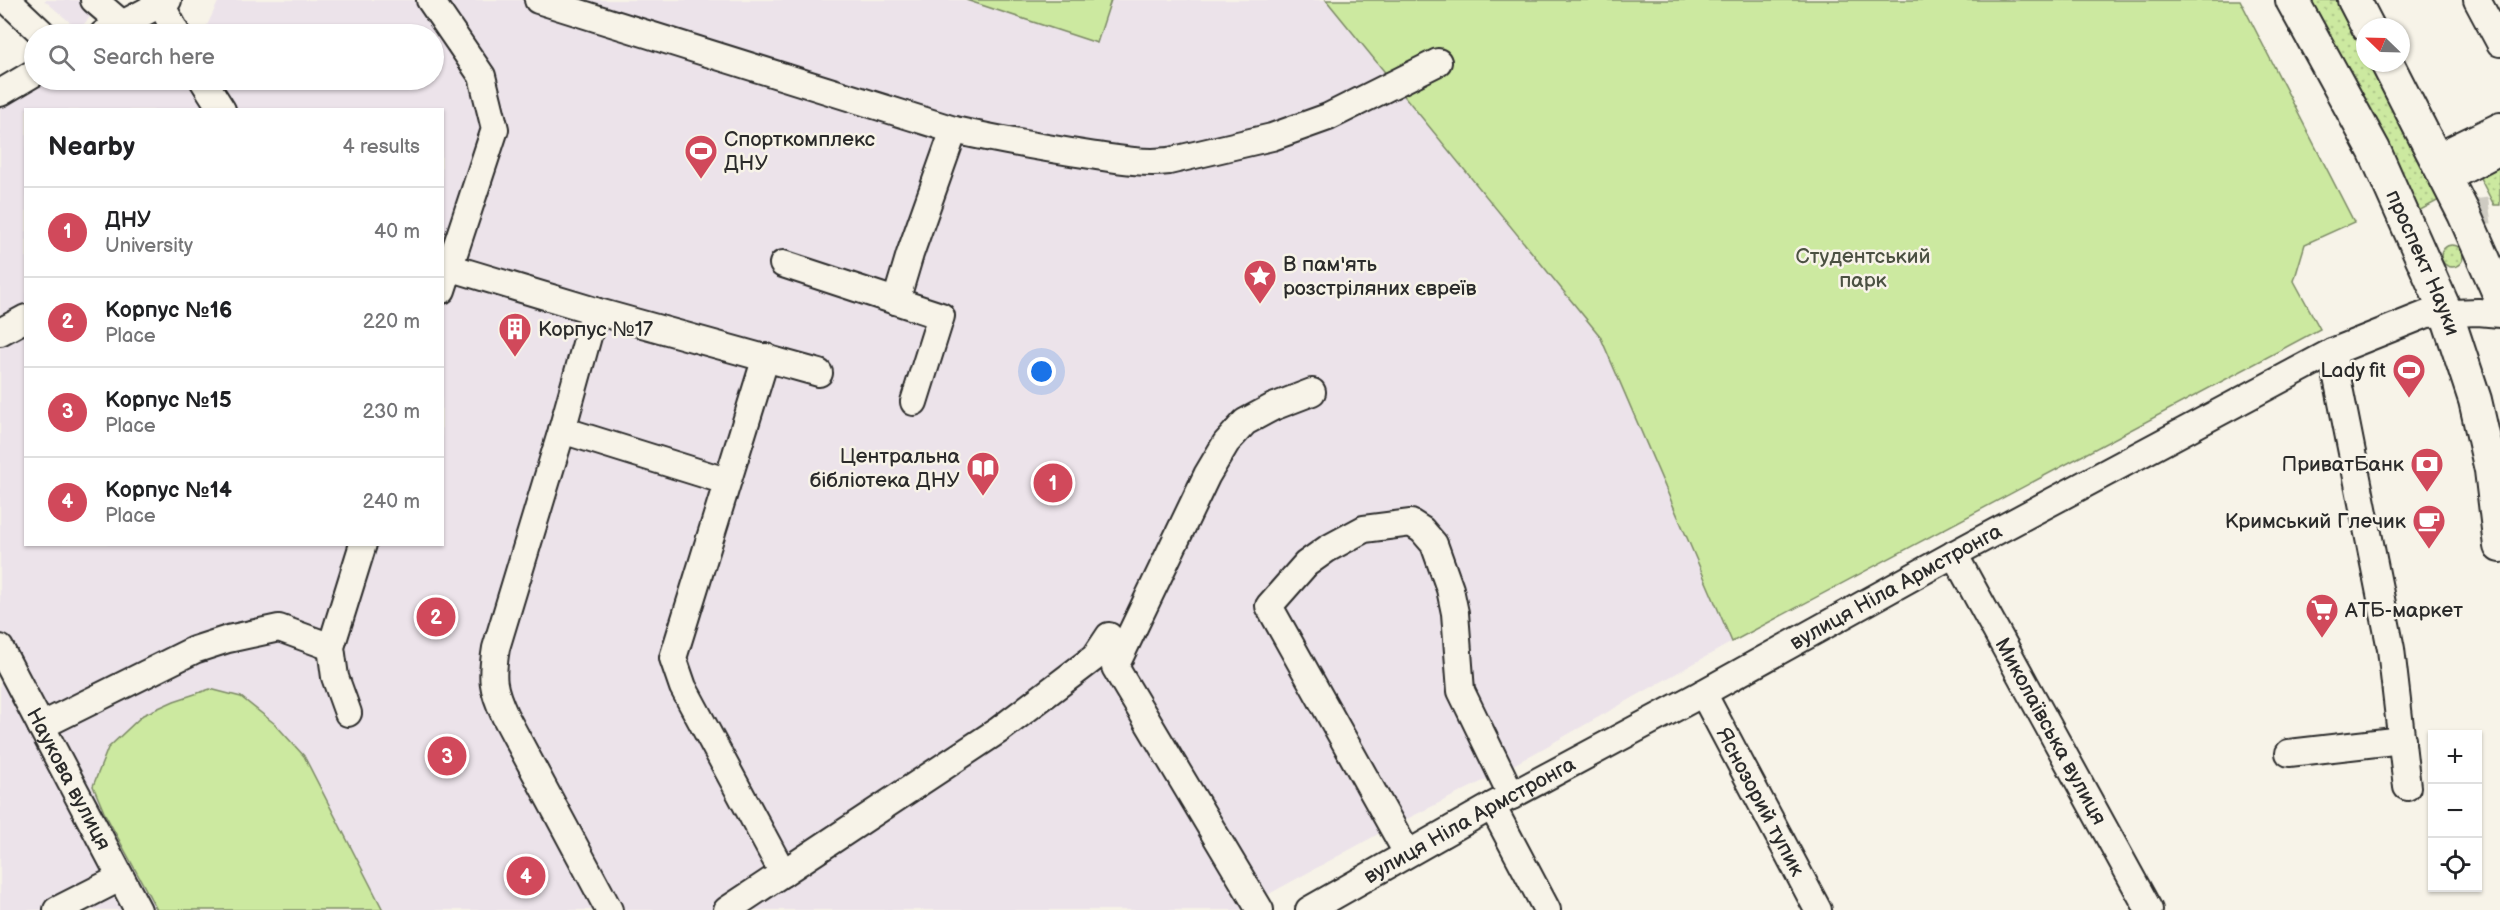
<!DOCTYPE html>
<html lang="en">
<head>
<meta charset="utf-8">
<style>
	:root { --surface:#fff; --page:#f6f6f6; --text:#202124; --muted:#757577; --line:#e0e0e0; --accent:#d1495b }
	body { margin:0; font-family:"Balsamiq Sans",sans-serif; background:var(--page); color:var(--text) }
	.controls { position:absolute; right:18px; bottom:18px; display:grid; overflow:hidden; border-radius:0px; box-shadow:0 2px 4px #0004 }
	.controls button { width:54px; height:54px; display:grid; place-items:center; padding:0; border:0; border-bottom:2px solid var(--line); background:var(--surface); color:var(--text); font:30px sans-serif }
	.compass { position:absolute; left:2356px; top:18px; width:54px; height:54px; border-radius:50%; background:var(--surface); box-shadow:0 2px 4px #0004; rotate:293deg }
	.you { position:absolute; left:1042px; top:372px; width:21px; height:21px; margin:-15px; border:4px solid #fff; border-radius:50%; background:#1a73e8; box-shadow:0 0 0 9px #1a73e833 }
	.badge { display:grid; place-items:center; width:39px; height:39px; border-radius:50%; background:var(--accent); color:#fff; font-size:20px; font-weight:700 }
	.pin { position:absolute; translate:-50% -50%; border:3px solid #fff; box-shadow:0 2px 6px #0006 }
	.list { margin:0; padding:0; list-style:none }
	h2 { display:flex; justify-content:space-between; align-items:center; height:78px; margin:0; padding:0 24px; font-size:26px }
	h2 small { font-size:20px; font-weight:400; color:var(--muted) }
	.list li { display:grid; grid-template-columns:39px 1fr auto; gap:18px; align-items:center; box-sizing:border-box; height:90px; padding:0 24px; border-top:2px solid var(--line) }
	.list b { display:block; font-size:22px; white-space:nowrap }
	.list p { margin:0; font-size:20px; white-space:nowrap; color:var(--muted) }
	.list em { font-size:20px; font-style:normal; color:var(--muted) }
	.icon { flex:none; width:33px; height:33px; fill:none; stroke:currentColor; stroke-width:2; stroke-linecap:round; stroke-linejoin:round }
	.map { position:relative; flex:none; width:2500px; height:910px; overflow:hidden }
	.search { position:absolute; background:var(--surface); box-shadow:0 2px 4px #0004; left:24px; top:24px; width:420px; height:66px; display:flex; align-items:center; gap:15px; box-sizing:border-box; padding:0 21px; border-radius:33px; color:var(--muted); font-size:22px }
	.panel { position:absolute; background:var(--surface); box-shadow:0 2px 4px #0004; left:24px; top:108px; width:420px; height:438px; border-radius:0px }
	.map>svg:first-child { display:block }
	.built { fill:#ece3ea; fill-rule:evenodd }
	.grass { fill:url(#grass-dots); stroke:#7c8a66; stroke-width:1.5 }
	.park { fill:#cce9a0; stroke:#7c8a66; stroke-width:1.5 }
	.lines { fill:none; stroke-linecap:round; stroke-linejoin:round }
	.minor-tunnel { stroke:#cecbc2; stroke-width:26; stroke-dasharray:26 13; stroke-linecap:butt }
	.minor-casing { stroke:#2b2b2b; stroke-width:30 }
	.major-casing { stroke:#2b2b2b; stroke-width:36 }
	.minor { stroke:#f7f3e8; stroke-width:26 }
	.major { stroke:#f7f3e8; stroke-width:32 }
	.labels { text-anchor:middle; stroke-width:5; stroke-linejoin:round; paint-order:stroke }
	.poi-label { font-size:21px; fill:#2b2b2b; stroke:#f7f3e8; text-anchor:start }
	.park-label { font-size:21px; fill:#4b5142; stroke:#f7f3e8 }
	.street-label { font-size:21px; fill:#2b2b2b; stroke:#f7f3e8 }
</style>
</head>
<body>
<div class="map">
<svg width="2500" height="910" viewBox="0 0 2500 910">
	<defs>
		<pattern id="grass-dots" width="8" height="8" patternUnits="userSpaceOnUse" patternTransform="scale(1.5)"><rect width="8" height="8" fill="#cce9a0"/><path d="M2 2h.1M6 6h.1" fill="none" stroke="#afc88a" stroke-width="1.8" stroke-linecap="round"/></pattern>
	</defs>
	<rect width="100%" height="100%" fill="#f7f3e8"/>
	<filter id="ink" filterUnits="userSpaceOnUse"><feTurbulence type="fractalNoise" baseFrequency=".0167" numOctaves="2"/><feDisplacementMap in="SourceGraphic" scale="12" xChannelSelector="R" yChannelSelector="G"/><feConvolveMatrix kernelMatrix="1 2 1 2 8 2 1 2 1" color-interpolation-filters="sRGB"/></filter>
	<g filter="url(#ink)">
		<path class="built" d="M44 0H82L95 11 79 30Z
			M219 0H1326L1600 336 1732 642 1499 773 1391 827 1240 910H0V103L44 80H434V34H203ZM26 110H442V544H26Z"/>
		<path class="grass" d="M2301 0H2339L2365 50V63H2372L2443 198 2413 214Z
			M2500 160V205H2494L2477 172Z
			M2441 256a11 11 0 1 1 22 0a11 11 0 1 1-22 0Z"/>
		<path class="park" d="M966 0H1111L1097 43Z
			M1326 0H2240L2354 222 2305 244 2294 281 2320 329 1732 642 1600 336Z
			M210 689 241 697 275 724 304 756 383 910H157L104 812 93 786 108 748 143 715 174 701Z"/>
		<g class="lines">
			<path class="minor-tunnel" d="M2464 214 2500 209"/>
			<g class="minor-casing">
				<g id="minor">
					<path d="M7 0 43 34"/>
					<path d="M94 0 122 24"/>
					<path d="M430 0 482 76 495 129 442 290"/>
					<path d="M538 0 954 130 910 254 896 301"/>
					<path d="M2477 0 2500 43"/>
					<path d="M161 4 177 34"/>
					<path d="M103 34 168 0"/>
					<path d="M203 80 222 110"/>
					<path d="M0 93 34 73"/>
					<path d="M954 130C999 140 1044 148 1090 155 1116 159 1143 164 1169 161L1272 137 1328 117 1438 62"/>
					<path d="M2436 157 2500 126"/>
					<path d="M2447 179 2500 151"/>
					<path d="M783 264 941 316 914 402"/>
					<path d="M442 265 595 311 819 373"/>
					<path d="M595 311 562 430 496 648C491 678 492 688 505 716L609 910"/>
					<path d="M0 332 26 318"/>
					<path d="M2332 352 2391 649 2407 787"/>
					<path d="M766 357 673 658 683 687 783 873"/>
					<path d="M562 430 726 481"/>
					<path id="s1" d="M1954 554 2149 910"/>
					<path id="s2" d="M0 648 138 910"/>
					<path id="s3" d="M1703 693 1818 910"/>
					<path d="M348 713 335 677 331 647 363 544"/>
					<path d="M41 726 194 650 228 639 279 628 331 647"/>
					<path d="M2289 753 2402 740"/>
					<path d="M1492 806 1547 910"/>
					<path d="M1407 853 1269 606 1306 564 1327 549 1364 529 1411 523 1422 530 1434 544 1450 589 1455 613 1461 691 1512 796"/>
					<path d="M57 910 120 878"/>
					<path d="M727 910 999 730 1095 657 1109 636"/>
					<path d="M1260 910 1115 667 1207 475 1226 443 1245 422 1273 407 1312 392"/>
					<path id="s4" d="M1309 910 1492 806 1703 693 1954 554 2332 352 2427 314 2478 312 2500 314"/>
				</g>
			</g>
			<g class="major-casing">
				<g id="major">
					<path id="s5" d="M2292 0 2374 150 2446 312 2475 400 2491 470 2500 546"/>
					<path d="M2354 0 2368 27"/>
					<path d="M2387 63 2464 214 2500 296"/>
				</g>
			</g>
			<use href="#minor" class="minor"/>
			<use href="#major" class="major"/>
		</g>
	</g>
	<defs>
		<g id="stadium-pin" transform="scale(1.725)"><path d="M0 17L-7.5 6A9.5 9.5 0 1 1 7.5 6Z" fill="#d1495b" stroke="#f7f3e8"/><path d="M0-5a6.5 5 0 1 0 0 10a6.5 5 0 1 0 0-10ZM-3.5-1.8h7v3.6h-7Z" fill="#fff"/></g>
		<g id="sight-pin" transform="scale(1.725)"><path d="M0 17L-7.5 6A9.5 9.5 0 1 1 7.5 6Z" fill="#d1495b" stroke="#f7f3e8"/><path d="M0-6L1.8-2.2L6-1.7L2.9 1.2L3.7 5.4L0 3.3L-3.7 5.4L-2.9 1.2L-6-1.7L-1.8-2.2Z" fill="#fff"/></g>
		<g id="building-pin" transform="scale(1.725)"><path d="M0 17L-7.5 6A9.5 9.5 0 1 1 7.5 6Z" fill="#d1495b" stroke="#f7f3e8"/><path d="M-4-6H4V6H1V3H-1V6H-4ZM-2.5-4.3h1.7v1.8h-1.7ZM.8-4.3h1.7v1.8H.8ZM-2.5-1h1.7V.8h-1.7ZM.8-1h1.7V.8H.8Z" fill="#fff"/></g>
		<g id="bank-pin" transform="scale(1.725)"><path d="M0 17L-7.5 6A9.5 9.5 0 1 1 7.5 6Z" fill="#d1495b" stroke="#f7f3e8"/><path d="M-6-4H6V4H-6ZM0-2.3a2.3 2.3 0 1 0 0 4.6a2.3 2.3 0 1 0 0-4.6Z" fill="#fff"/></g>
		<g id="library-pin" transform="scale(1.725)"><path d="M0 17L-7.5 6A9.5 9.5 0 1 1 7.5 6Z" fill="#d1495b" stroke="#f7f3e8"/><path d="M-6-4Q-3-5.5-.7-3.5V5Q-3 3-6 4ZM6-4Q3-5.5 .7-3.5V5Q3 3 6 4Z" fill="#fff"/></g>
		<g id="cafe-pin" transform="scale(1.725)"><path d="M0 17L-7.5 6A9.5 9.5 0 1 1 7.5 6Z" fill="#d1495b" stroke="#f7f3e8"/><path d="M-5.5-4.5H6V0H3Q3 3.5 0 3.5H-2.5Q-5.5 3.5-5.5 0ZM3-3.2v2h1.7v-2ZM-6 4.5H4V6H-6Z" fill="#fff"/></g>
		<g id="supermarket-pin" transform="scale(1.725)"><path d="M0 17L-7.5 6A9.5 9.5 0 1 1 7.5 6Z" fill="#d1495b" stroke="#f7f3e8"/><path d="M-6-5.5h2.5l.6 2H6L4.5 2H-2.5L-4.4-4H-6ZM-1.5 3.2a1.3 1.3 0 1 0 .1 0ZM3 3.2a1.3 1.3 0 1 0 .1 0Z" fill="#fff"/></g>
	</defs>
	<g fill-rule="evenodd">
		<use href="#stadium-pin" x="701" y="151"/>
		<use href="#sight-pin" x="1260" y="276"/>
		<use href="#building-pin" x="515" y="329"/>
		<use href="#stadium-pin" x="2409" y="370"/>
		<use href="#bank-pin" x="2427" y="464"/>
		<use href="#library-pin" x="983" y="468"/>
		<use href="#cafe-pin" x="2429" y="521"/>
		<use href="#supermarket-pin" x="2322" y="610"/>
	</g>
	<g class="labels">
		<g class="poi-label">
			<text x="724" y="146">Спорткомплекс<tspan x="724" dy="24">ДНУ</tspan></text>
			<text x="1283" y="271">В пам'ять<tspan x="1283" dy="24">розстріляних євреїв</tspan></text>
			<text x="538" y="336">Корпус №17</text>
			<text x="2386" y="377" text-anchor="end">Lady fit</text>
			<text x="960" y="463" text-anchor="end">Центральна<tspan x="960" dy="24">бібліотека ДНУ</tspan></text>
			<text x="2404" y="471" text-anchor="end">ПриватБанк</text>
			<text x="2406" y="528" text-anchor="end">Кримський Глечик</text>
			<text x="2345" y="617">АТБ-маркет</text>
		</g>
		<g class="park-label">
			<text x="1863" y="263">Студентський<tspan x="1863" dy="24">парк</tspan></text>
		</g>
		<g class="street-label">
			<text dy="7" stroke="none"><textPath href="#s5" startOffset="294">проспект Науки</textPath></text>
			<text dy="7" stroke="none"><textPath href="#s4" startOffset="670">вулиця Ніла Армстронга</textPath></text>
			<text dy="7" stroke="none"><textPath href="#s1" startOffset="202">Миколаївська вулиця</textPath></text>
			<text dy="7" stroke="none"><textPath href="#s2" startOffset="148">Наукова вулиця</textPath></text>
			<text dy="7" stroke="none"><textPath href="#s3" startOffset="123">Яснозорий тупик</textPath></text>
			<text dy="7" stroke="none"><textPath href="#s4" startOffset="184">вулиця Ніла Армстронга</textPath></text>
		</g>
	</g>
</svg>
<div class="controls">
<button>+</button>
<button>−</button>
<button><svg class="icon" aria-label="locate" viewBox="0 0 24 24"><circle cx="12" cy="12" r="6"/><path d="M12 2v4M12 18v4M2 12h4M18 12h4"/></svg></button>
</div>
<svg class="compass" viewBox="-18 -18 36 36"><path d="M0-13l5 13h-10z" fill="#e53935"/><path d="M0 13l5-13h-10z" fill="#757577"/></svg>
<div class="you"></div>
<div class="pin badge" style="left:1053px;top:483px">1</div>
<div class="pin badge" style="left:436px;top:617px">2</div>
<div class="pin badge" style="left:447px;top:756px">3</div>
<div class="pin badge" style="left:526px;top:876px">4</div>
<div class="search"><svg class="icon" aria-label="search" viewBox="0 0 24 24"><circle cx="10" cy="10" r="6"/><path d="M15 15l6 6"/></svg>Search here</div>
<section class="panel">
<h2>Nearby<small>4 results</small></h2>
<ul class="list">
<li><span class="badge">1</span><div><b>ДНУ</b><p>University</p></div><em>40 m</em></li>
<li><span class="badge">2</span><div><b>Корпус №16</b><p>Place</p></div><em>220 m</em></li>
<li><span class="badge">3</span><div><b>Корпус №15</b><p>Place</p></div><em>230 m</em></li>
<li><span class="badge">4</span><div><b>Корпус №14</b><p>Place</p></div><em>240 m</em></li>
</ul>
</section>
</div>
</body>
</html>
